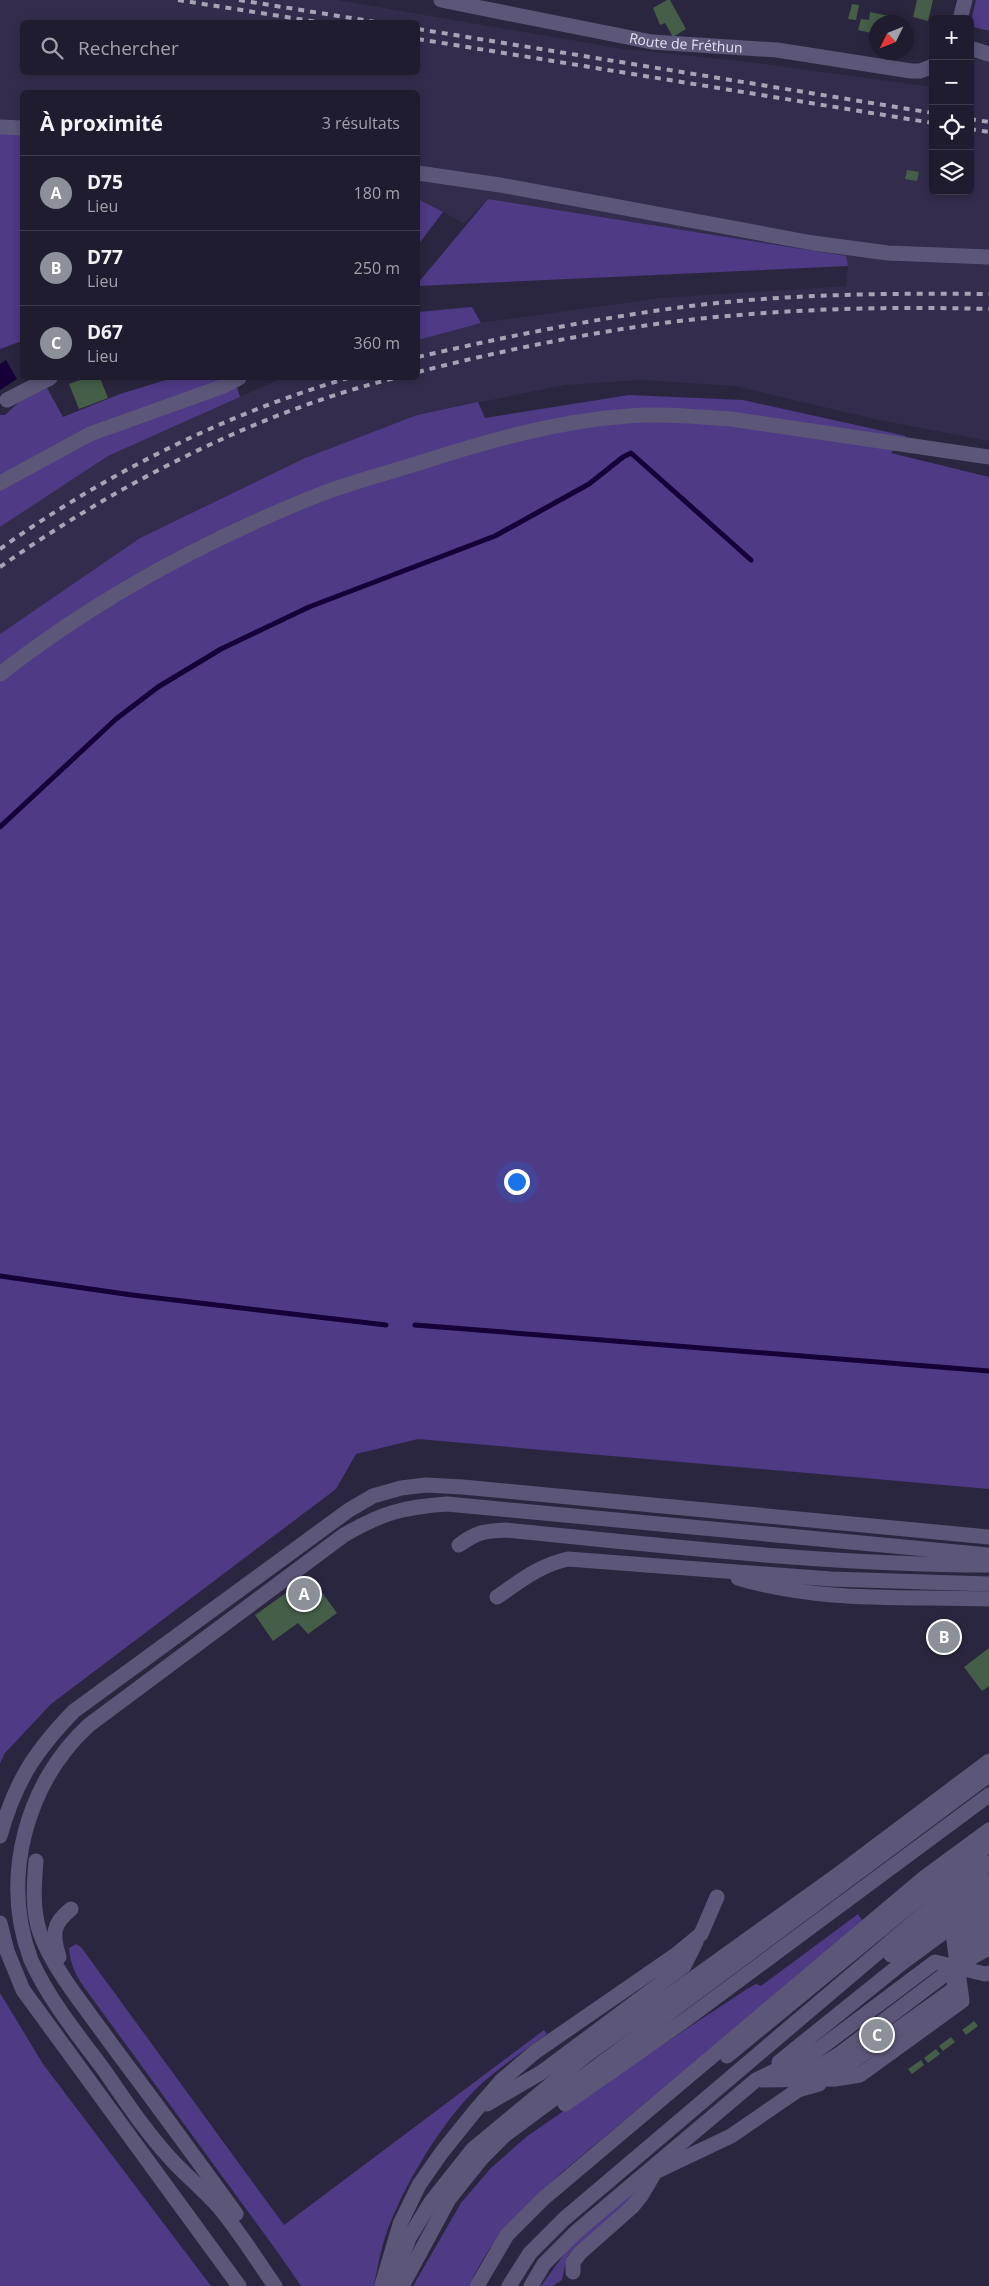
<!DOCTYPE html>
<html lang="fr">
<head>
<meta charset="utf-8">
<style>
	:root { --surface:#201c2f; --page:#282537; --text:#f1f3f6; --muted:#a2a1aa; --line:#3d3a4b; --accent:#8c9099 }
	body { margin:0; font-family:"Open Sans",sans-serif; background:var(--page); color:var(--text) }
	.controls { position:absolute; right:15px; top:15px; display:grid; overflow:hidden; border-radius:8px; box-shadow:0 2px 8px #0003 }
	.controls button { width:45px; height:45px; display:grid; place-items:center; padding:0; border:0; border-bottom:1px solid var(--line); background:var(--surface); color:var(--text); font:25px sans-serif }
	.compass { position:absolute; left:869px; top:15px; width:45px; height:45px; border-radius:50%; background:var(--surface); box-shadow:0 2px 8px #0003; rotate:227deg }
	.you { position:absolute; left:516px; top:1181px; width:18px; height:18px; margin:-12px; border:4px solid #fff; border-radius:50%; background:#1a73e8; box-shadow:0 0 0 8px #1a73e833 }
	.badge { display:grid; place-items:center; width:32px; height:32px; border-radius:50%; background:var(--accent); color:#fff; font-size:16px; font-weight:700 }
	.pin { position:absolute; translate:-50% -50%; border:2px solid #fff; box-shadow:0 1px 5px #0006 }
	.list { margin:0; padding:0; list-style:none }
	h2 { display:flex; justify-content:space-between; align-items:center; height:65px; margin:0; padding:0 20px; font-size:21px }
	h2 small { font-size:16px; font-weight:400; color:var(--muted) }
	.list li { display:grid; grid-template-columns:32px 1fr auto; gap:15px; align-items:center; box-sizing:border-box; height:75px; padding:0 20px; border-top:1px solid var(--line) }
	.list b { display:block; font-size:19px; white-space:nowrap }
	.list p { margin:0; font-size:16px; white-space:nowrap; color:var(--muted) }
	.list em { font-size:16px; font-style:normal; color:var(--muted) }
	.icon { flex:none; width:28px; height:28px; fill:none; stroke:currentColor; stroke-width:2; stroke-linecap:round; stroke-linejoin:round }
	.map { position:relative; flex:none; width:989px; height:2286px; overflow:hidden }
	.search { position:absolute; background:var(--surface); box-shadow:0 2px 8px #0003; left:20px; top:20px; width:400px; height:55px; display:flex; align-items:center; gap:12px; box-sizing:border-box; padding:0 18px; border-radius:8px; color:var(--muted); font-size:19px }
	.panel { position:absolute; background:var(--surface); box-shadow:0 2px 8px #0003; left:20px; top:90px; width:400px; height:290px; border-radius:8px }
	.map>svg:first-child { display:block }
	.built { fill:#332c4c; fill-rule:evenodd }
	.green { fill:#4e3a85 }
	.water { fill:#150037 }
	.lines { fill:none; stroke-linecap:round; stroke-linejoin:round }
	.stream { stroke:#150037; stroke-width:5 }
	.building { fill:#445e48 }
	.minor { stroke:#5c5678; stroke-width:15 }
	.rail { stroke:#a7a4b7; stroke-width:4; stroke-dasharray:6 6; stroke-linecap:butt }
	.labels { text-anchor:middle; stroke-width:4; stroke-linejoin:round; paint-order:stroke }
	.street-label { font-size:14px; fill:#e3e1f1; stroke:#2b263f }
</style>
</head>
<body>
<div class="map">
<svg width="989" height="2286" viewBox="0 0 989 2286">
	<rect width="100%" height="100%" fill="#2b263f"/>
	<path class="built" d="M0 0H337L623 49 750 62 933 87V191H970V63L978 58 989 61V441L879 420 735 386 641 380 565 385 417 415 305 458 140 538 0 634V527L108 456 282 378H418V338L458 326 661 298 846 286 848 266 488 199 464 223 418 199V92H22V132L0 128ZM22 22H418V72H22Z"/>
	<path class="green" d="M976 0H989V31L970 26Z
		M0 129 22 132V341L0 349Z
		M418 199 443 212 418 245Z
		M488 199 846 256 848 266 418 286V283Z
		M472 307 481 323 418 340V312Z
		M172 378H234L240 397 108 456 0 527V415H5L19 402 47 388 63 417 120 394Z
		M629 395 743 400 906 436 891 453 989 477V1489L418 1439 356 1454 336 1489 51 1704 5 1753 0 1763V634L140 538 305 458 417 415 478 402 485 418Z
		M858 1914 863 1922 561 2173C522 2209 492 2236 469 2286H413L461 2203 490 2169 526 2137 588 2094 747 1989 756 1984 761 1986Z
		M76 1944 81 1947 284 2225 544 2030 547 2034C524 2051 498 2068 477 2088 440 2124 402 2188 385 2237 380 2253 377 2270 374 2286H301L279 2254 81 1983C74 1972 70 1961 69 1948Z
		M0 1993 43 2064 211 2286H0Z
		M633 2193 635 2197 576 2247 567 2257 562 2280 553 2286H541L570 2246Z"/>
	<path class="water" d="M6 360 17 379 0 390V364Z"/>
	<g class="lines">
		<path class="stream" d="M0 827 116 719 158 687 221 649 309 607 495 536 589 484 623 457 631 453 751 560
			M0 1276 132 1295 386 1325
			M415 1325 989 1371"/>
	</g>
	<path class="building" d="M667 0H670L686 29 673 37 665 23 660 25 653 8Z
		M917 0H933L928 21 913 17Z
		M852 4 859 5 856 20 848 19Z
		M870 12 889 16 887 22H876V34L858 30 861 19 869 20Z
		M907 170 919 172 917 181 905 179Z
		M86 378H100L108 398 79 409 69 384Z
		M310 1576 337 1613 308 1634 298 1623 273 1641 255 1615Z
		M946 1627 954 1639 942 1647 934 1636Z
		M989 1648V1686L982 1691 964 1667Z
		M974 2021 978 2026 966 2035 962 2030Z
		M951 2037 955 2042 943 2051 939 2046Z
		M936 2049 940 2054 928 2063 924 2058Z
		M921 2060 924 2065 912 2074 908 2069Z"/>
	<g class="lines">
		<g class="minor">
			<path id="s1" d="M441 0 652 42 777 50 911 71H920L933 66"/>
			<path d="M960 19 965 0"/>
			<path d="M970 48 989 54"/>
			<path d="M0 127 22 128"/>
			<path d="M418 173 500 185 813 243 888 253 989 257"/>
			<path d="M7 400 50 378"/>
			<path d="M0 483 90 434 224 386 239 378"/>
			<path d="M0 674C97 598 207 539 321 494 353 482 387 473 419 463 487 441 557 421 628 416 662 413 697 417 731 419L989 457"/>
			<path d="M459 1545C477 1532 484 1531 506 1530 666 1546 828 1565 989 1565"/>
			<path d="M738 1578C820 1603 904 1596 989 1599"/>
			<path d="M497 1597C520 1581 540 1565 568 1559L831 1579 989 1584"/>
			<path d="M0 1836C15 1782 35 1751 74 1711L349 1510 373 1496 401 1488 426 1485 463 1487 989 1537"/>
			<path d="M36 1861C34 1884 32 1910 40 1933 53 1970 89 2012 112 2045 154 2101 195 2157 236 2214"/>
			<path d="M0 1923 7 1951 23 1990 239 2286"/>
			<path d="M958 1952 961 1937 989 1915"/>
			<path d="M891 1955 989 1881"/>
			<path d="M59 1957C52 1935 52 1924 71 1909"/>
			<path d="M958 1963 969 1946 989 1932"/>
			<path d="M727 2056 934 1886 989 1845"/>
			<path d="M779 2062 902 1963 952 1926"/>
			<path d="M786 2073 825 2063 841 2053 956 1966 989 1948"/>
			<path d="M824 2073 833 2072 851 2063 954 1989 955 1975"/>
			<path d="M762 2080 835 2079 860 2075 962 2001 952 1926 989 1898"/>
			<path d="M487 2104 542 2072 684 1966 696 1942"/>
			<path d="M565 2104 688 2018 989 1795"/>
			<path d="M651 2174 731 2136 798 2090 819 2084"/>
			<path d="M573 2272V2262L580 2253 632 2207 641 2196 657 2169"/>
			<path d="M382 2285 400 2224 419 2185 442 2152 475 2111 502 2080 535 2052 677 1954 701 1934 717 1897"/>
			<path d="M275 2286C256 2259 239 2231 218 2206 203 2189 185 2175 170 2158 145 2131 125 2100 104 2070 78 2035 49 2000 31 1960 0 1878 26 1783 89 1725L344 1535C382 1513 403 1507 447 1504L989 1555"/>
			<path d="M391 2286 409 2238 431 2202 473 2149 585 2056 840 1873 989 1761"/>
			<path d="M402 2286 449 2199 481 2159 505 2135 989 1775"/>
			<path d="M477 2286 507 2235 544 2198 925 1877 989 1830"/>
			<path d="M509 2286 530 2253 564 2219 941 1899 989 1863"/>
			<path d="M531 2286 544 2264 576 2232 756 2080 819 2049 935 1962 985 1974 989 1973"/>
		</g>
		<path class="rail" d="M178 0 318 22
			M239 0 376 22
			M418 29 933 113
			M418 39 933 123
			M970 119 989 122
			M970 129 989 132
			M418 357C508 336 598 318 690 306 789 294 889 293 989 294
			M418 372C500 351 586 333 671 322 776 309 883 306 989 309
			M0 549C105 474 225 414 348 378
			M0 567C116 485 257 412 395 378"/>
	</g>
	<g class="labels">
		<g class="street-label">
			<text dy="5" stroke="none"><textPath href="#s1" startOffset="249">Route de Fréthun</textPath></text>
		</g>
	</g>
</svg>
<div class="controls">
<button>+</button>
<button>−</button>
<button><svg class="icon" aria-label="locate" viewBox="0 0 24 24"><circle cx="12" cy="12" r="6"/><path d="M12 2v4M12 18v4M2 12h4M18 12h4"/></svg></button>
<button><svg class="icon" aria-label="layers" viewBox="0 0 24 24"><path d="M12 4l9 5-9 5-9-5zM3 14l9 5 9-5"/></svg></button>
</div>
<svg class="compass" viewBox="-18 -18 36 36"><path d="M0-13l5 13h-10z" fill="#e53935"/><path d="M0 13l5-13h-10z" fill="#a2a1aa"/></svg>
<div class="you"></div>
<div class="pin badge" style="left:304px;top:1594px">A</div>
<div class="pin badge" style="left:944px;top:1637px">B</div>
<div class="pin badge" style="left:877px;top:2035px">C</div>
<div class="search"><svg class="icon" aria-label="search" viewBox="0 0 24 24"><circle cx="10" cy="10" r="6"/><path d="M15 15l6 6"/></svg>Rechercher</div>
<section class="panel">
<h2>À proximité<small>3 résultats</small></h2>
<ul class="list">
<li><span class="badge">A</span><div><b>D75</b><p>Lieu</p></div><em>180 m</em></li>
<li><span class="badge">B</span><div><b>D77</b><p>Lieu</p></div><em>250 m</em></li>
<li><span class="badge">C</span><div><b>D67</b><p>Lieu</p></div><em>360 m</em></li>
</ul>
</section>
</div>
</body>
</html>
